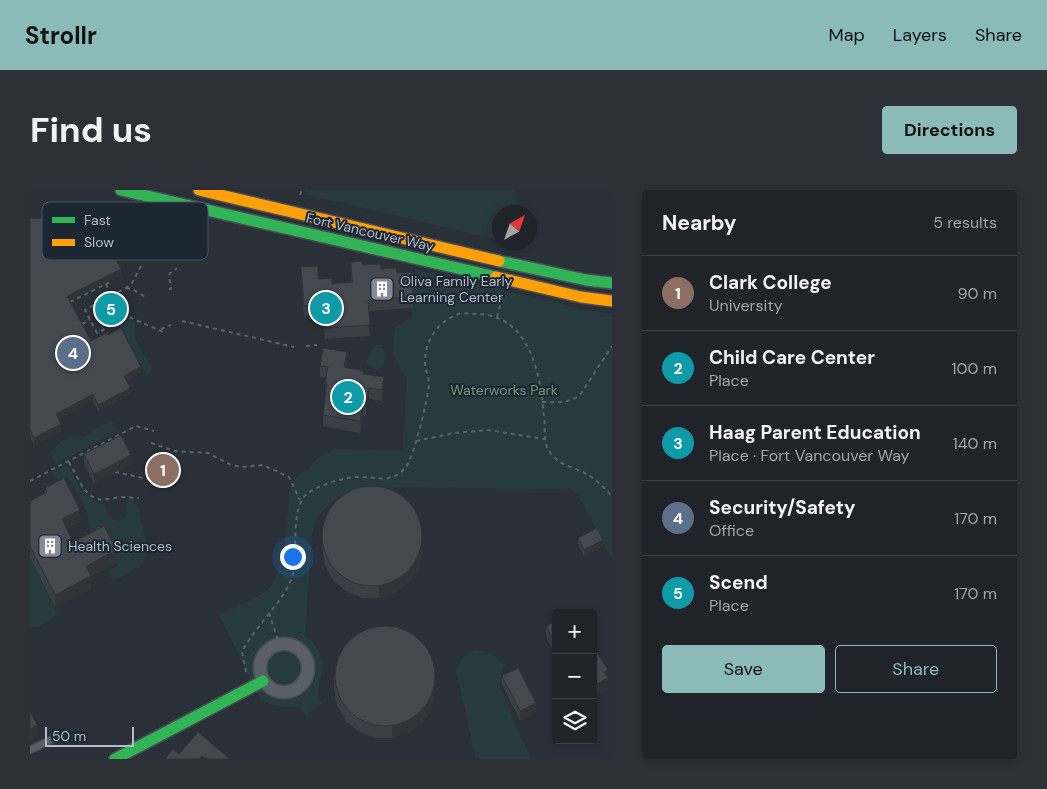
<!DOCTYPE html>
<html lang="en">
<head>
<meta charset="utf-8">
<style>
	:root { --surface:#20242a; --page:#2d3036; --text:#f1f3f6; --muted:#a2a4a8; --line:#3d4147; --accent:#8bbbb9 }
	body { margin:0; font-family:"DM Sans",sans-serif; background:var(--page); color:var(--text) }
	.controls { position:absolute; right:15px; bottom:15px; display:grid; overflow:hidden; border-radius:5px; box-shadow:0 2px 8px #0003 }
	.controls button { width:45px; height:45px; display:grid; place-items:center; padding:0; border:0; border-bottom:1px solid var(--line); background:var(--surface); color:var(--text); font:25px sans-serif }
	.compass { position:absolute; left:462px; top:15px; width:45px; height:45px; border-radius:50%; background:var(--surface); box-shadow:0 2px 8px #0003; rotate:40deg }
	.scale { position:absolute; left:15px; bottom:12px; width:89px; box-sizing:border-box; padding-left:5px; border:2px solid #b4bcc9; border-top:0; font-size:14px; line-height:18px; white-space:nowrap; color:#b4bcc9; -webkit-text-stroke:4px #1d2633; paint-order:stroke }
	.you { position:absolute; left:262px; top:366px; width:18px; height:18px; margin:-12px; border:4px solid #fff; border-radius:50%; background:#1a73e8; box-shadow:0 0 0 8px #1a73e833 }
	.badge { display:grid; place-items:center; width:32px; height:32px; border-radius:50%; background:var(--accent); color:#fff; font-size:16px; font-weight:700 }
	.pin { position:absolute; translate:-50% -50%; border:2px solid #fff; box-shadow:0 1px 5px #0006 }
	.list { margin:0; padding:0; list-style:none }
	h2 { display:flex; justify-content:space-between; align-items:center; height:65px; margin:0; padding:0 20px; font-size:21px }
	h2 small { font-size:16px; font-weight:400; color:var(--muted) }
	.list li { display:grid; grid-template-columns:32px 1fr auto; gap:15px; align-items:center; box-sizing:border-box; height:75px; padding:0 20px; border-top:1px solid var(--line) }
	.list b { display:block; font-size:19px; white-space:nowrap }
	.list p { margin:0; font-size:16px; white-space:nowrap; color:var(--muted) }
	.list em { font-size:16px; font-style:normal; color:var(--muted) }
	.actions { display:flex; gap:10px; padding:15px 20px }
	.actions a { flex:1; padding:11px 0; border:1px solid var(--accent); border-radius:5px; text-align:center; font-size:18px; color:var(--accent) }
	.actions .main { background:var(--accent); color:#111 }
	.icon { flex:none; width:28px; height:28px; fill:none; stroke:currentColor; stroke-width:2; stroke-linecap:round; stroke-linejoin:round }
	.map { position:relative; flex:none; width:582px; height:569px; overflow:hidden; border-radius:5px }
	header { display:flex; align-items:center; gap:30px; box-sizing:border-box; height:70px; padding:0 25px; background:var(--accent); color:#111 }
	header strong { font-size:24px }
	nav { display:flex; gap:28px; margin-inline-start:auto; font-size:18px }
	.intro { display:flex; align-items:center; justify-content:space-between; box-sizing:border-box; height:120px; padding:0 30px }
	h1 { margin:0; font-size:35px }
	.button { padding:12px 22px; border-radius:5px; background:var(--accent); color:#111; font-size:18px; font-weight:700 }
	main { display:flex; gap:30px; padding:0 30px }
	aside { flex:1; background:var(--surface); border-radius:5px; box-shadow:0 2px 8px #0003 }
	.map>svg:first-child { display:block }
	.green { fill:#273a3e }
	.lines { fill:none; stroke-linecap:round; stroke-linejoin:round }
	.lane-casing { stroke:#484c53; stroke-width:9 }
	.street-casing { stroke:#484c53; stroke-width:15 }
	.fast-casing { stroke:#484c53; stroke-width:14 }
	.slow-casing { stroke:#484c53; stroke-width:14 }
	.path { stroke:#5d636a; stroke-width:2; stroke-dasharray:4 4; stroke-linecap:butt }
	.lane { stroke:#5a5e66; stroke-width:6 }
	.street { stroke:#5a5e66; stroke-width:12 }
	.fast { stroke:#30b455; stroke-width:11 }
	.slow { stroke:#ff9f0a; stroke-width:11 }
	.wall { fill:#3a3f45 }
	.shaded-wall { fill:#303338 }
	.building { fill:#444950; stroke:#303338 }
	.labels { text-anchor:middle; stroke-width:4; stroke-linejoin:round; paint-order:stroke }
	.street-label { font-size:14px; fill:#b4bcc9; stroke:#1d2633 }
	.poi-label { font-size:14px; fill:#b4bcc9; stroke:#1d2633; text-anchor:start }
	.park-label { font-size:14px; fill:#6b9a76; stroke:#1d2633 }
	.key { fill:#1d2633; stroke:#4a5360; stroke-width:1 }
	.key-label { font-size:14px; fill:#b4bcc9 }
</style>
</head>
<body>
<header>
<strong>Strollr</strong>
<nav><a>Map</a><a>Layers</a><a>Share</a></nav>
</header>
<div class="intro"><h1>Find us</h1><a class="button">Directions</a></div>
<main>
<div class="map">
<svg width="582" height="569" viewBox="0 0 582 569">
	<rect width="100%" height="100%" fill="#2a3038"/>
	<path class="green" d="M275 0H484L490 22H470L469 50 274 4Z
		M385 79 400 83 403 81 413 86 560 121 582 123V369L550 309 547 304 539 299 339 297 318 302 308 307 290 323 285 334 282 344 275 445C311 477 278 490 292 514L276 525 268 517H251L231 511 189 425C201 419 230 407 237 400 256 383 257 325 260 299L264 288 278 279 287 268 304 259 372 260 377 190 363 163 365 137 382 127Z
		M98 130 105 133V149L123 181 116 185 89 135Z
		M343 155H351C357 163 356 168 353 177L346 180 336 174C337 166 342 162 343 155Z
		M82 231 88 241 25 275 20 263C25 257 33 249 42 246 46 245 50 247 54 246 65 242 71 234 82 231Z
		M38 275 51 300 52 299 60 308 73 314 81 329 90 331 95 327 97 318 96 309H101L107 314 116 350V362L112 373 108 378 83 391 78 380 88 375 75 348 60 340 57 323 41 291 37 288 27 289 23 283Z
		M0 368 27 423 26 427 7 437H0Z
		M444 460C456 460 465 464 474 474L469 495 501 569H446L426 480C430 470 434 465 444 460Z"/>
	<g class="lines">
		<g class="lane-casing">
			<path id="lane" d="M0 560 29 546"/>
		</g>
		<g class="street-casing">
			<path id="street" d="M230 478a24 24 0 1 1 48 0a24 24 0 1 1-48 0Z"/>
		</g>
		<g class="fast-casing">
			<path id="fast" d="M91 0 466 87
				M469 71 556 90 582 93
				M85 569 233 491"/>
		</g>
		<g class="slow-casing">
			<path id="slow" d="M169 0 469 71
				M466 87 551 107 582 111"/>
		</g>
		<path class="path" d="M270 5 272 0
			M111 76 102 93 96 98 55 120 67 143 99 127 133 142
			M76 94 81 105
			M96 98 102 99 114 106 118 105
			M139 99H141L139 86 140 83 147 78
			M40 112 78 93 77 92
			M467 127 473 105
			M152 131 264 157
			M52 134 60 130
			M131 139 141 135
			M276 156 287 155
			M512 212C526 212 538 214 550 205L582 156
			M386 251 424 243 458 240 514 249
			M121 253 145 261 178 263 201 275 212 277 233 275 259 287 270 310
			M39 272 53 298 61 306 71 310 91 307 109 308
			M85 282 127 291
			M0 291 106 236 124 241
			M239 423 249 454
			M216 482 212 462C224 436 259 408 264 380 267 360 261 316 277 304 286 296 315 287 327 287 345 286 361 295 376 277 384 266 398 209 399 194 399 186 395 180 395 172 395 151 407 133 426 125 431 122 439 124 445 124 499 123 511 184 514 227 516 240 512 252 521 264 530 276 548 278 560 286 568 291 575 299 582 306"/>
		<use href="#lane" class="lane"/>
		<use href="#street" class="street"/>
		<use href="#fast" class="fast"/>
		<use href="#slow" class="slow"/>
	</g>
	<path class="wall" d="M0 28 52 44 91 85 40 111 61 151 78 145 111 183 96 191 100 204 97 206 68 221 63 211 28 229 31 241 4 255 0 247Z
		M321 72 367 83 383 107V118L338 121 340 146 295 149 294 136 282 126H274L271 88V77L288 89 302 94 321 93Z
		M317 173 316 178 334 184 354 199 352 211 339 209 336 226H333L330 243 293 236V225L296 204H295L296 188 290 187V176Z
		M54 264 101 274 64 293 54 273Z
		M15 298 50 332 36 339 43 352 87 372 61 386V399L25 417 0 368V311L15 303Z
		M292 346 393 364 388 380 379 393 366 403 349 408H332L316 401 303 390 295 375 292 358Z
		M548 348 573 356 554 366 548 354Z
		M526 430V465L516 448V437Z
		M472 486 506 522 490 530 472 495Z
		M304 487 405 505 401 520 392 534 378 543 362 548H345L329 542 316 531 307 516 304 499Z"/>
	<path class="shaded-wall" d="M91 79V85L37 112V106Z
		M317 162V173L314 189V177Z
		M111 177V183L94 192V186Z
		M354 187V199L352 211V200Z
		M100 197V204L97 206 68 221V215Z
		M339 198V209L336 226V215Z
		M63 204V211L26 230V224Z
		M333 214V226L330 243V231Z
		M31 234V241L4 255V248Z
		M101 265V274L64 293V284Z
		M50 320V332L32 341V329Z
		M573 350V356L554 366V360Z
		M393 352V364L388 380 379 393 366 403 349 408V396Z
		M87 360V372L56 388V376Z
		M61 386V399L25 417V405Z
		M566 435V446L563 448V436Z
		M578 480V499L563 508V496L574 482Z
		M405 493V505L401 520 392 534 378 543 362 548V536Z
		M506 513V522L490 530V521Z
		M7 535V547L0 551V539Z"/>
	<path class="building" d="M0 28 24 29 27 36 44 29 52 44 68 36 91 79 37 106 61 151 77 143 78 145 91 138 111 177 94 186 100 197 97 200 68 215 63 204 26 224 31 234 4 248 0 240Z
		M332 71 333 75 351 74V79L366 78 367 83 382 82 383 107 338 110 340 135 295 138 294 125 282 115 274 116 271 77 288 76V89L302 88V94L322 92 321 72Z
		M293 158 317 162 314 177 334 181 333 184 354 187 352 200 339 198 336 215 333 214 330 231 293 225 297 193 295 192 298 177 290 176Z
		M91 245 101 265 64 284 54 264Z
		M34 288 50 320 32 329 43 352 74 336 87 360 56 376 61 386 25 405 0 356V311L17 302 15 298Z
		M292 346a50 50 0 1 1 100 0a50 50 0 1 1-100 0Z
		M567 338 573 350 554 360 548 348Z
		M526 430V453L516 437Z
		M305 486a50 50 0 1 1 100 0a50 50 0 1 1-100 0Z
		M563 456 578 480 574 482 578 488 563 496Z
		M488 478 506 513 490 521 472 486Z
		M0 521 7 535 0 539Z
		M168 542 200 569H176L172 566 169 569H135L143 559 149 564Z"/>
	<defs>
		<g id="building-square" transform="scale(1.25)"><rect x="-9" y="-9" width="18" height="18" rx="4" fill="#848b96" stroke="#1d2633"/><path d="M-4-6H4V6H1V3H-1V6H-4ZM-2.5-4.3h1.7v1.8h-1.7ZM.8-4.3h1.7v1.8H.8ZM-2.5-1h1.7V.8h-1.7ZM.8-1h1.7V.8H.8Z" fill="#fff"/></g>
	</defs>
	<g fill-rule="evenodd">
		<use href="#building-square" x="352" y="99"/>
		<use href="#building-square" x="20" y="356"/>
	</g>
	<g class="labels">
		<g class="street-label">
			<text transform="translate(340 42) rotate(13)" y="5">Fort Vancouver Way</text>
		</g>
		<g class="poi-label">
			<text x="370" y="96">Oliva Family Early<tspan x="370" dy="16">Learning Center</tspan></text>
			<text x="38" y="361">Health Sciences</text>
		</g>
		<g class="park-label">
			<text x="474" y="205">Waterworks Park</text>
		</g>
	</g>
	<rect x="12" y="12" width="166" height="58" rx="8" class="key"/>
	<rect x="22" y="27" width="23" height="6" fill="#30b455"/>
	<rect x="22" y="49" width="23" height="7" fill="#ff9f0a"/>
	<g class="key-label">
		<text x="54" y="35">Fast</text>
		<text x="54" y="57">Slow</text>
	</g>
</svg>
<div class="controls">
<button>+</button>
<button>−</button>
<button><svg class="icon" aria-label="layers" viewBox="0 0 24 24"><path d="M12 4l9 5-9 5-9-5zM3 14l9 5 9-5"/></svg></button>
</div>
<svg class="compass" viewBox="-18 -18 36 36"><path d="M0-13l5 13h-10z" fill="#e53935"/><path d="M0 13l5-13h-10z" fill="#a2a4a8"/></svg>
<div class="scale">50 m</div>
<div class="you"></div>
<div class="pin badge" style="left:133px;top:280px;background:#8d6e63">1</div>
<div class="pin badge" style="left:318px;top:207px;background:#0f9aa8">2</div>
<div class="pin badge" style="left:296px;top:118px;background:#0f9aa8">3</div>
<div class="pin badge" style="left:43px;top:163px;background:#5c6f8a">4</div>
<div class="pin badge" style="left:81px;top:119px;background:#0f9aa8">5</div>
</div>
<aside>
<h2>Nearby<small>5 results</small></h2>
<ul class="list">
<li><span class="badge" style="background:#8d6e63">1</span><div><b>Clark College</b><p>University</p></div><em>90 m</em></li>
<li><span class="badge" style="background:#0f9aa8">2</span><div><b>Child Care Center</b><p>Place</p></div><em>100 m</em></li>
<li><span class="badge" style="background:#0f9aa8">3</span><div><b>Haag Parent Education</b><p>Place · Fort Vancouver Way</p></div><em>140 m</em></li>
<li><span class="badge" style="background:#5c6f8a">4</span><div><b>Security/Safety</b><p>Office</p></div><em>170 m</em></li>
<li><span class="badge" style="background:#0f9aa8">5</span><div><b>Scend</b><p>Place</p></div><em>170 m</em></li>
</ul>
<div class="actions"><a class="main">Save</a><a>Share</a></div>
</aside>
</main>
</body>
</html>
